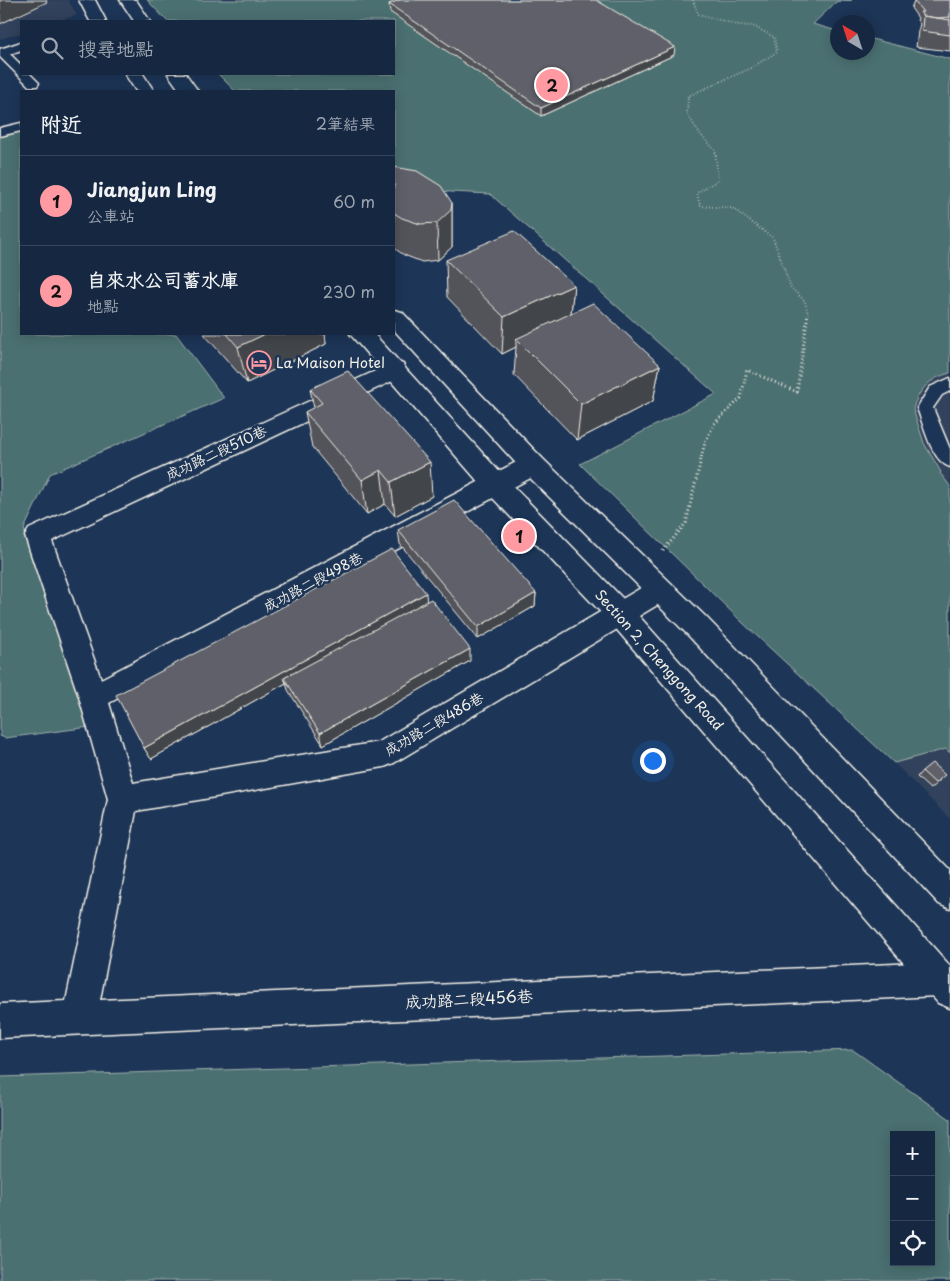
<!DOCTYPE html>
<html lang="zh-TW">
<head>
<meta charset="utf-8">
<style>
	:root { --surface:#162841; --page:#23344c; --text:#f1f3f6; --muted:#9ea6b1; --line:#35445a; --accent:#ff9aa2 }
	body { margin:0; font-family:"Playpen Sans","LXGW WenKai TC",sans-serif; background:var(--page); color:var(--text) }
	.controls { position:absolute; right:15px; bottom:15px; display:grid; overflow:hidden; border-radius:0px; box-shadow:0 2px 12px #0003 }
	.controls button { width:45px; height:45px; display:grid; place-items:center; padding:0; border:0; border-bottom:1px solid var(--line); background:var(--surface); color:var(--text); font:25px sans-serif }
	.compass { position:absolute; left:830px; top:15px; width:45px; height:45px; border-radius:50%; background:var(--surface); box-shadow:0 2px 12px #0003; rotate:321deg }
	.you { position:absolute; left:652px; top:760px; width:18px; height:18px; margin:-12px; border:4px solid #fff; border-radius:50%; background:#1a73e8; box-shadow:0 0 0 8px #1a73e833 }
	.badge { display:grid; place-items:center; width:32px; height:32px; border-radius:50%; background:var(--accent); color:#111; font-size:16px; font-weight:700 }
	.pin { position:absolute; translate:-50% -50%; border:2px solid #fff; box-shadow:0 1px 5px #0006 }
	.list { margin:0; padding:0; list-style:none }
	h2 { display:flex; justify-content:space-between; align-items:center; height:65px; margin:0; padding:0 20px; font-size:21px }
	h2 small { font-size:16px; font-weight:400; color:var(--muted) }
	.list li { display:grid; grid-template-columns:32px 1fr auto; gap:15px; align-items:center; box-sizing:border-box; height:90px; padding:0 20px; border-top:1px solid var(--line) }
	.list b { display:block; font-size:19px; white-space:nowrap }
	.list p { margin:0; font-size:16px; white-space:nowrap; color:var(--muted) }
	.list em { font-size:16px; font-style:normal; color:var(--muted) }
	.icon { flex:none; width:28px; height:28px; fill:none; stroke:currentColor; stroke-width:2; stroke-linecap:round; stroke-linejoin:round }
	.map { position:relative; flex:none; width:950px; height:1281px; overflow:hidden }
	.search { position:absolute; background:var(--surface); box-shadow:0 2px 12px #0003; left:20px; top:20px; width:375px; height:55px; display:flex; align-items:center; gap:12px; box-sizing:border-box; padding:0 18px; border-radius:0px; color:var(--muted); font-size:19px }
	.panel { position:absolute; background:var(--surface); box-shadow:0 2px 12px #0003; left:20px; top:90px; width:375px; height:245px; border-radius:0px }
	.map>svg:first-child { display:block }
	.built { fill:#31425c }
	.green { fill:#4c7071; stroke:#a0b0ac; fill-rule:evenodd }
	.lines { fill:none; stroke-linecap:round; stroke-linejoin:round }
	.service-casing { stroke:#f4f1e8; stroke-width:3 }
	.minor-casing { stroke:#f4f1e8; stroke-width:3 }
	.secondary-casing { stroke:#f4f1e8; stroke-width:3 }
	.path-far1 { stroke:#f4f1e8; stroke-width:2; stroke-dasharray:0.5 2.5; stroke-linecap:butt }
	.path { stroke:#f4f1e8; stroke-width:3; stroke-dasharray:1 3; stroke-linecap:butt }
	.service { fill:#1d3557; fill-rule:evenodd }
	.minor { fill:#1d3557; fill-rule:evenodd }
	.secondary { fill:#1d3557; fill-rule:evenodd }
	.wall { fill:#52535a; stroke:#f4f1e8 }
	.shaded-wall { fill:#42444a; stroke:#f4f1e8 }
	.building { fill:#5f6169; stroke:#f4f1e8 }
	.labels { text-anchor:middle; stroke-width:5; stroke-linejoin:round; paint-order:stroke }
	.poi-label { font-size:14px; fill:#f4f1e8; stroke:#1d3557; text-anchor:start }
	.street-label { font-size:14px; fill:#f4f1e8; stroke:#1d3557 }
	.near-street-label { font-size:16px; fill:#f4f1e8; stroke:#1d3557 }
</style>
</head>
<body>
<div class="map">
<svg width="950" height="1281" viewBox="0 0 950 1281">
	<rect width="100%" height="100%" fill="#1d3557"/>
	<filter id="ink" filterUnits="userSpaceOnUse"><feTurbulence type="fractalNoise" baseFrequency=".02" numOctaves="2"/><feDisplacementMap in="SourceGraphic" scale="10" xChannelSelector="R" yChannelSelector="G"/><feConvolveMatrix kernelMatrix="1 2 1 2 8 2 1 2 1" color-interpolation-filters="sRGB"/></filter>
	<g filter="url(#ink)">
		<path class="built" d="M0 0H68L77 15 57 21H21V33L0 39Z
			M950 373V486L940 472 941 471 924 443 913 409 921 389 932 381Z
			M946 749 950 753V819L894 763Z"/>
		<path class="green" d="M147 0H852L836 2 813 24 837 31 838 52H868V38L950 59V373C930 378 918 390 913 409L924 443 941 472 940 473 950 486V753L946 749 894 763 744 624 580 464 716 394 490 194 394 189V91H235L218 74H394V21H167Z
			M21 131V334H176L224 398 50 474 24 529 90 727 5 738 0 736V136Z
			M853 1050 950 1119V1281H0V1077ZM894 1135H931V1262H894Z"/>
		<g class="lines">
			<g class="service-casing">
				<path id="service" d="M21 42V50L10 54 21 65V74H30L39 83 37 86H29L0 57V49Z
					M21 123V131L0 136V128Z
					M950 378V391L942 395 933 408 950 449V467C931 461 924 425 917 408L930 387Z"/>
			</g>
			<g class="minor-casing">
				<path id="minor" d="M395 362 403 364 406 370 403 376 52 541 101 679 524 458 533 456 542 458 545 465 542 472 109 703 133 783 379 742 651 582 660 579 669 582 673 590 669 598 394 763 384 767 136 811 100 1000 938 962 950 967V991L938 996 0 1038V1004L66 1001 108 799 79 697 25 536 29 529Z"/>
			</g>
			<g class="secondary-casing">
				<path id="secondary" d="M79 0H95L106 21H90Z
					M120 0H136L150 21H134Z
					M125 74H143L154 91H136Z
					M168 74H186L198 91H180Z
					M394 310 402 312 542 458 706 617 950 870V909L939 904 686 633 524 472 394 330Z
					M350 334H374L506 479 631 607 950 966V1008L938 1003 611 623 488 493Z"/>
			</g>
			<path class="path-far1" d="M693 0 698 14 738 25 753 26 774 37 777 52 749 69 688 96 687 114 700 134 715 150 718 180 697 193 700 206 732 208 773 238 791 288 805 301 808 314"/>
			<path class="path" d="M663 551 686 523 705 442 715 423 741 398 747 370 797 392 808 313"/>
			<use href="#service" class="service"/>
			<use href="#minor" class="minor"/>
			<use href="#secondary" class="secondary"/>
		</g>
		<path class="wall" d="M950 0V51L916 47 918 31 920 24 917 20 918 18 911 8 914 1Z
			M389 4 674 55 541 116 390 12Z
			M394 167 452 203V247L438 260 422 262 404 255 394 248Z
			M446 260 574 285 571 313 660 365 653 401 577 440 514 375 516 347 502 354 447 297Z
			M204 334H325L326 344 247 383Z
			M310 389 432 496 395 516 385 504 367 514 312 447 305 412 314 408Z
			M398 530 536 593 535 606 478 639 400 544Z
			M427 601 470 661 323 745 288 690 286 683 151 759 144 748Z
			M922 771 940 780 930 789 917 777Z"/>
		<path class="shaded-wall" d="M0 0H46L47 2 0 24Z
			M675 47 674 55 541 116V108Z
			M452 203V247L438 260 437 223Z
			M574 285 570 322 516 339V347L502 354 504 317Z
			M265 334H325L326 344 247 383 238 347Z
			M660 365 653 401 577 440 581 404Z
			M430 462 432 496 395 516 391 482Z
			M381 470 385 504 367 514 362 480Z
			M426 593 427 606 284 678 286 683 151 759 144 748Z
			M536 593 535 606 478 639V627Z
			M470 649V661L323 745 320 733Z"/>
		<path class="building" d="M400 0H596L675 47 541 108 389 4Z
			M920 0H950V17L938 18 923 16 920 12H923L914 1Z
			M923 16 950 20V35L922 31Z
			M394 167 417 171 441 186 452 203 451 210 437 223 420 224 402 218 394 213Z
			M514 231 574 285 504 317 446 260Z
			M593 303 660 365 581 404 516 339Z
			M227 334H265L238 347Z
			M348 371 430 462 391 482 381 470 362 480 305 412 322 403 310 389Z
			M454 500 536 593 478 627 398 530Z
			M392 549 426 593 144 748 116 695Z
			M431 599 470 649 320 733 284 678Z
			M932 763 945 775 935 783 922 771Z"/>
	</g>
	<defs>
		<g id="hotel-ring" transform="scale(1.25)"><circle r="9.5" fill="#1d3557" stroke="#ff9aa2" stroke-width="1.5"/><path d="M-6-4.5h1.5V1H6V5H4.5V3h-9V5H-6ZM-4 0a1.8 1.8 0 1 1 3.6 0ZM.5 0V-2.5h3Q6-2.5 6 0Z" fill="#ff9aa2"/></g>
	</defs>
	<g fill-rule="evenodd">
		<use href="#hotel-ring" x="259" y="363"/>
	</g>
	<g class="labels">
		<g class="poi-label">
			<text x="276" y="368">La Maison Hotel</text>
		</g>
		<g class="street-label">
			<text transform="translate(216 453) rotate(-25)" y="5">成功路二段510巷</text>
			<text transform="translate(313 582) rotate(-28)" y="5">成功路二段498巷</text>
			<text transform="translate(659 660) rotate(48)" y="5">Section 2, Chenggong Road</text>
			<text transform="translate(434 724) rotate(-30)" y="5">成功路二段486巷</text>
		</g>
		<g class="near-street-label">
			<text transform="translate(469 999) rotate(-3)" y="6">成功路二段456巷</text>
		</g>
	</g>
</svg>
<div class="controls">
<button>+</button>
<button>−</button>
<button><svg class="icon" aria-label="locate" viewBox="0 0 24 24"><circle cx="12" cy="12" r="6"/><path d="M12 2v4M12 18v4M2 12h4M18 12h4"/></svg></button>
</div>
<svg class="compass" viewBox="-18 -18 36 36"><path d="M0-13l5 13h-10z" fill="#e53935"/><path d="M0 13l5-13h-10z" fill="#9ea6b1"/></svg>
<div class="you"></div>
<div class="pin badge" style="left:519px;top:536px">1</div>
<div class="pin badge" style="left:552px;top:85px">2</div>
<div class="search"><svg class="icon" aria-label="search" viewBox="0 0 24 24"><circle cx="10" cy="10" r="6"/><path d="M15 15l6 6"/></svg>搜尋地點</div>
<section class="panel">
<h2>附近<small>2筆結果</small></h2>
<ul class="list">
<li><span class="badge">1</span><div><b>Jiangjun Ling</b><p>公車站</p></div><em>60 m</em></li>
<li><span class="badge">2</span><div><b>自來水公司蓄水庫</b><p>地點</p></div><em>230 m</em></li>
</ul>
</section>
</div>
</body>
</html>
